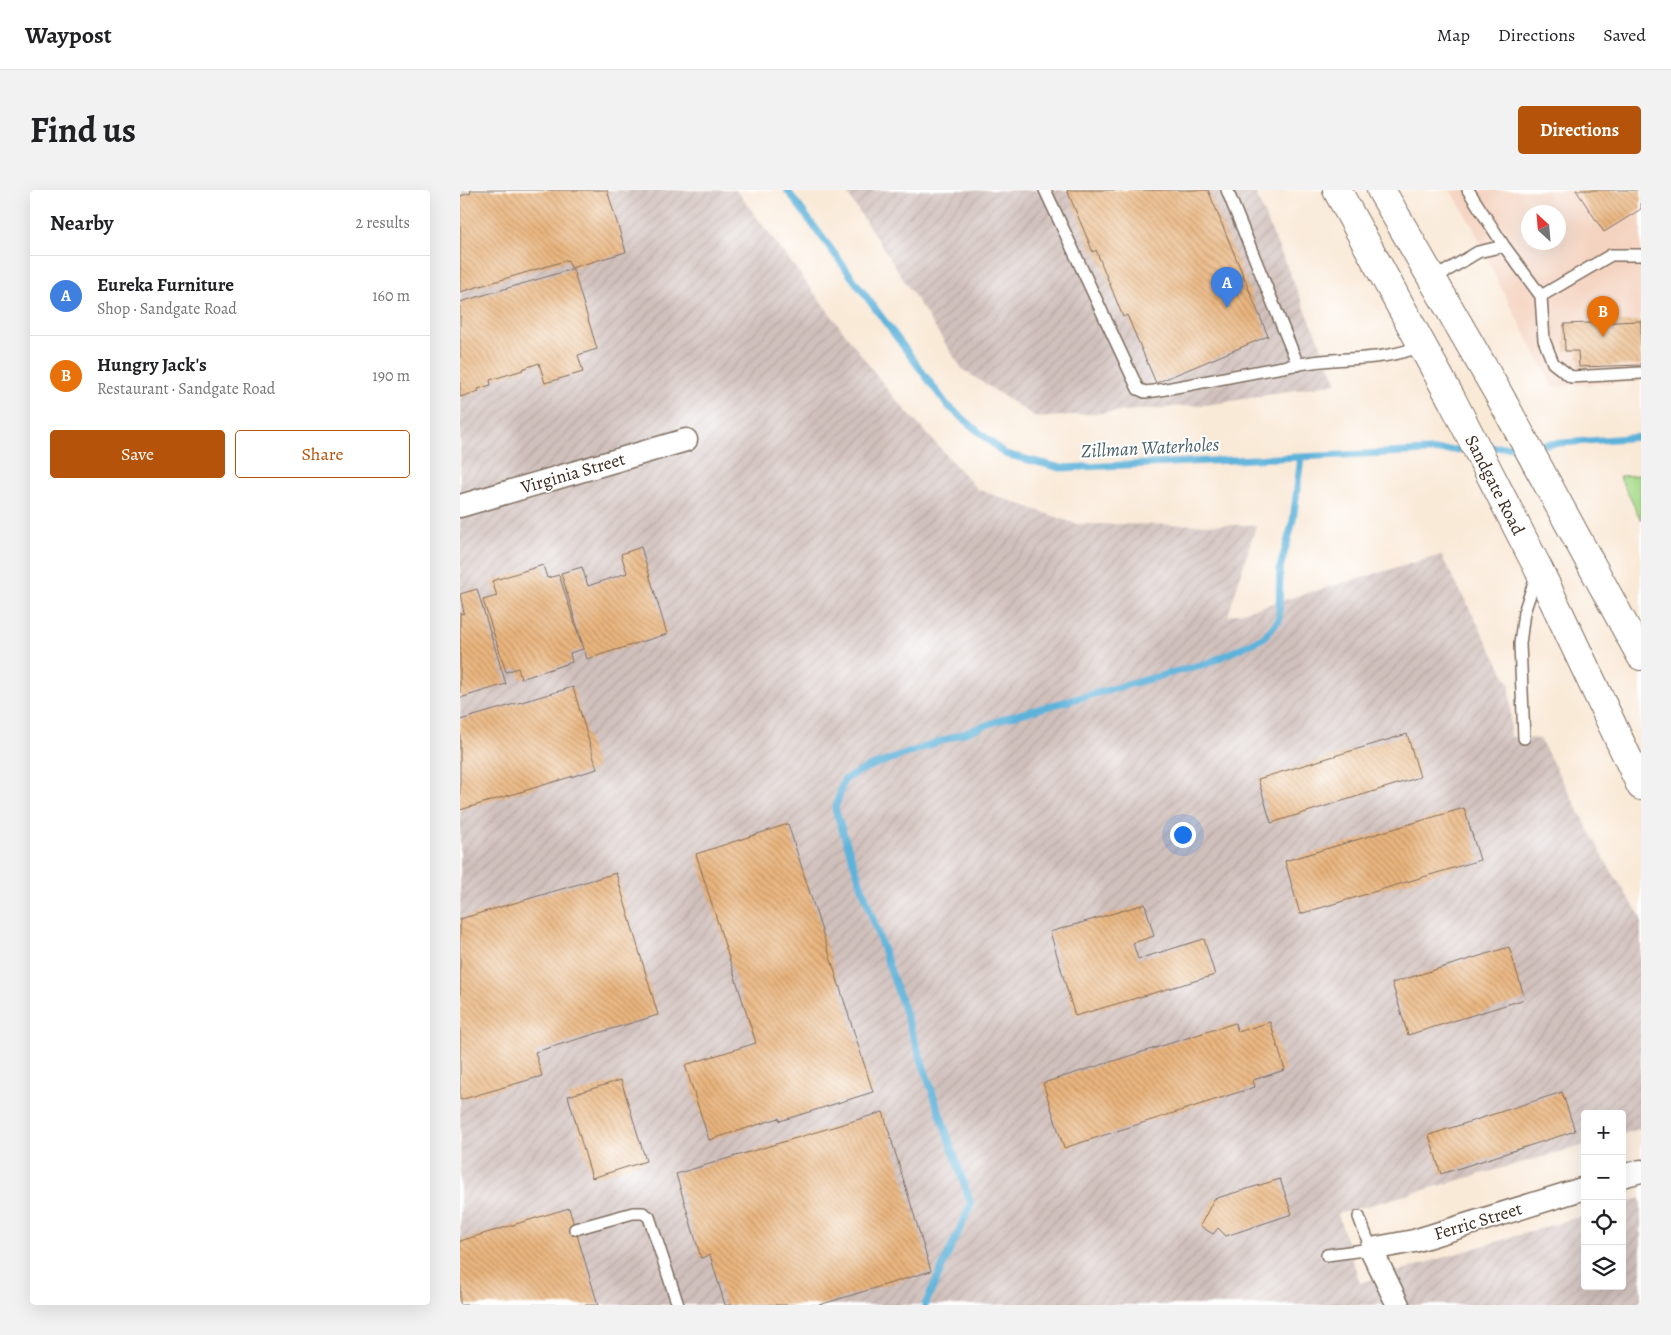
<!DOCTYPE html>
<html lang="en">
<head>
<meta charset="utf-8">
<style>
	:root { --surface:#fff; --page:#f2f2f2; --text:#202124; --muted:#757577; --line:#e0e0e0; --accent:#b45309 }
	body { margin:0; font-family:Alegreya,serif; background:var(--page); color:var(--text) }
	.controls { position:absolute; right:15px; bottom:15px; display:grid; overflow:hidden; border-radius:5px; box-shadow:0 5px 20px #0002 }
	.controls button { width:45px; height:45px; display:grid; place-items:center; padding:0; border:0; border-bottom:1px solid var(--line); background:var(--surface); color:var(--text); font:25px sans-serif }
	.compass { position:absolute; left:1061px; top:15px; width:45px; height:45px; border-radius:50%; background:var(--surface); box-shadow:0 5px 20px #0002; rotate:334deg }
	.you { position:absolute; left:722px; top:644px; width:18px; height:18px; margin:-12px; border:4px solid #fff; border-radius:50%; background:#1a73e8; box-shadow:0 0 0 8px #1a73e833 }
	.badge { display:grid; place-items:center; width:32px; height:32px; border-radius:50%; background:var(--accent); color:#fff; font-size:16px; font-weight:700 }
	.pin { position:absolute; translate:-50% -41px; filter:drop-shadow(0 1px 2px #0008) }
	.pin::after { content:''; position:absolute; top:26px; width:18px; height:15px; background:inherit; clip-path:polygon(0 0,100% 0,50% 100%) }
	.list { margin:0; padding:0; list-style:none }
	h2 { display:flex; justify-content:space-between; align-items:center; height:65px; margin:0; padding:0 20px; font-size:21px }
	h2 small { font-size:16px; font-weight:400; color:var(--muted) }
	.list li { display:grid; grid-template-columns:32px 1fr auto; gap:15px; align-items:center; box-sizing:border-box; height:80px; padding:0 20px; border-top:1px solid var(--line) }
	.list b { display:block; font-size:19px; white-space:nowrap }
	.list p { margin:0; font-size:16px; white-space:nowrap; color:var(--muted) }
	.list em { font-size:16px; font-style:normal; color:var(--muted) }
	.actions { display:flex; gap:10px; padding:15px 20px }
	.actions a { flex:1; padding:11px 0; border:1px solid var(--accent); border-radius:5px; text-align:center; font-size:18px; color:var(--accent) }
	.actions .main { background:var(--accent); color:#fff }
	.icon { flex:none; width:28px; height:28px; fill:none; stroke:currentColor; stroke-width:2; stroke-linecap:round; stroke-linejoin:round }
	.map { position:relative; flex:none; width:1181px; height:1115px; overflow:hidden; border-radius:5px }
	header { display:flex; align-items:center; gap:30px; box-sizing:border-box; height:70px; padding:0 25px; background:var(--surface); border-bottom:1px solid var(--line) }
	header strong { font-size:24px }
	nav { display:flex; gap:28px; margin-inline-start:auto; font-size:18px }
	.intro { display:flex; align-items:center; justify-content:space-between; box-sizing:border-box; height:120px; padding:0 30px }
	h1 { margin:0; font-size:35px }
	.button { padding:12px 22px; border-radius:5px; background:var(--accent); color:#fff; font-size:18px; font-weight:700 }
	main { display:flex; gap:30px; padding:0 30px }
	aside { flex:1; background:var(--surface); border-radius:5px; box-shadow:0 5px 20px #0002 }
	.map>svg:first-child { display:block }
	.built { fill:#f4d3c0; fill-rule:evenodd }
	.industrial { fill:url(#industrial-furrows) }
	.green { fill:#a6da8a; stroke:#708254 }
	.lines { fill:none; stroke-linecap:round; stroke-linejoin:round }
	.stream { stroke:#5db2da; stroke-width:7 }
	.building { fill:url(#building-back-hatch) }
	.service-casing { stroke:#7e6d5f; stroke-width:14 }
	.minor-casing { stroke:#7e6d5f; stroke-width:25 }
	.trunk-casing { stroke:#7e6d5f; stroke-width:30 }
	.service { stroke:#fff; stroke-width:11 }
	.minor { stroke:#fff; stroke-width:22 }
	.trunk { stroke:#fff; stroke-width:28 }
	.labels { text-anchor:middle; stroke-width:4; stroke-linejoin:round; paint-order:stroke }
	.street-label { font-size:18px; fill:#3b2a1e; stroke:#fff }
	.water-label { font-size:19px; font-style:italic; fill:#496069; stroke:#fff }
</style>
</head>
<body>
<header>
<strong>Waypost</strong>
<nav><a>Map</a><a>Directions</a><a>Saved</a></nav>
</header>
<div class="intro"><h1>Find us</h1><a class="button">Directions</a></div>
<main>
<aside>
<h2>Nearby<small>2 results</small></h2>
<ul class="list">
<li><span class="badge" style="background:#3f7fe0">A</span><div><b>Eureka Furniture</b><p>Shop · Sandgate Road</p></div><em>160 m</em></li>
<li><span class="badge" style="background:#e8710a">B</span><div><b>Hungry Jack's</b><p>Restaurant · Sandgate Road</p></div><em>190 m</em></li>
</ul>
<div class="actions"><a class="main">Save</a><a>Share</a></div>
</aside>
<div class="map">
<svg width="1181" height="1115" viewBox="0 0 1181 1115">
	<defs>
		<pattern id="industrial-furrows" width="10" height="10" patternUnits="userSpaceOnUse" patternTransform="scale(1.25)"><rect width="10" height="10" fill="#d0c0bc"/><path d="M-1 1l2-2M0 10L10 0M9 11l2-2" fill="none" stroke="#b4a5a1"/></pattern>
		<pattern id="building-back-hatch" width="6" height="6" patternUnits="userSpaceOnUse" patternTransform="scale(1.25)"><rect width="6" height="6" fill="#eab57e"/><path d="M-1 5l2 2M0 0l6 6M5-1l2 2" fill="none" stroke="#bf9367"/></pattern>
	</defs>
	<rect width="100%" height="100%" fill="#fff"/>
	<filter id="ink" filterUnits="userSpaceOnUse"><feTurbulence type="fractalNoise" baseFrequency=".02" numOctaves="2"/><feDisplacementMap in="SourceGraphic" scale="10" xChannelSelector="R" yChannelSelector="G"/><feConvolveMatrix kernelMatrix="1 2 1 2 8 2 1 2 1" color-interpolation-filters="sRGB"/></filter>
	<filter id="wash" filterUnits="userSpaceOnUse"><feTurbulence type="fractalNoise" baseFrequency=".0096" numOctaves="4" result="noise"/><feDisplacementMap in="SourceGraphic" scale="20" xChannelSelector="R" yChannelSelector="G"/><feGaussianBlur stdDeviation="1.12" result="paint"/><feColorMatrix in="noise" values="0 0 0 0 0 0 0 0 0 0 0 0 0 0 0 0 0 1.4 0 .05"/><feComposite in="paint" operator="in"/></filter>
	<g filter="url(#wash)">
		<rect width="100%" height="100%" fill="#f9e9d7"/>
		<path class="built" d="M990 0H1181V191L1093 197 1041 98 1012 35ZM1068 22H1098V52H1068Z"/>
		<path class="industrial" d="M0 0H276L431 204 517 299 616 334 796 335 768 426 981 365 1050 495 1051 547 1080 549 1150 679 1181 727V939L1162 944V924H1125V955L878 1024 900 1093 1125 1025V1096H1162V1013L1181 1008V1115H0Z
			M385 0H794L877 193 754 214 577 228 502 179Z"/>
		<path class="green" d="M1181 285V330L1159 286Z"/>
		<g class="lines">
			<path class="stream" d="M327 0 487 215 545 264 601 278 1011 259
				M1074 255 1181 247
				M1024 258 1059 256
				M465 1115 511 1014 375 619 384 590 406 578 549 527 748 473 803 448 819 430 820 378 833 331 841 267"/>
		</g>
		<g id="blocks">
			<path class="building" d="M10 0H147L166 62 111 78 108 70 0 102V6L11 3Z
				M607 0H748L808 146 696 193 667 125 663 127 636 60 633 62Z
				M1116 0H1181V19L1144 42Z
				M113 79 137 159 118 165 123 182 85 193 79 173 62 179 63 180 30 190 31 195 18 199 19 201 0 207V112Z
				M1181 131V175L1119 177 1118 161H1105L1104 134Z
				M181 357 207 444 127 469 101 383 122 377 128 396 167 383 161 364Z
				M83 375 87 388 99 385 123 459 110 463 112 472 61 489 58 478 46 482 23 410 37 406 32 391Z
				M17 399 46 494 0 508V424L4 423 0 404Z
				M113 497 137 579 0 620V530Z
				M947 544 960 587 811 633 798 589Z
				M1004 618 1020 670 840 724 825 671Z
				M328 634 413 902 320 931 319 928 249 950 225 875 296 853 236 664Z
				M156 683 198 825 75 862 82 886 0 910V729Z
				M685 714 694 746 673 753 678 769 744 749 755 785 615 826 590 742Z
				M1049 757 1065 809 948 845 932 793Z
				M810 832 825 880 793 890 795 897 604 958 583 893 775 833 778 842Z
				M161 890 186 971 132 988 108 906Z
				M1102 902 1115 941 981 984 969 945Z
				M423 922 471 1081 359 1115H265L250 1065 241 1068 216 984Z
				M820 989 832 1024 766 1046 758 1038 753 1044 740 1036 754 1009Z
				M109 1018 138 1115H0V1051Z"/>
		</g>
	</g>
	<g filter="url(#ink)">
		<use href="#blocks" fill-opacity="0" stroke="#7e6d5f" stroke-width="1"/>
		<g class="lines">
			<g class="service-casing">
				<path id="service" d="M585 0 678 199 685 202 694 201C747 192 800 180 853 172 889 167 928 171 962 155
					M767 0 838 175
					M1008 0 1044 56 1081 106 1084 150 1093 173 1111 187 1181 183
					M973 89 1018 62 1044 56
					M1081 106 1151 65H1181
					M1064 548 1060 454 1064 422 1077 384
					M115 1039 173 1023H183L189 1027 218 1115
					M867 1065 911 1059 899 1027"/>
			</g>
			<g class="minor-casing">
				<path id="minor" d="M0 316 226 250
					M1162 986 1181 981
					M938 1115 911 1059 954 1051 1125 998"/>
			</g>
			<g class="trunk-casing">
				<path id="trunk" d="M877 0 992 210 1079 380 1181 596
					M921 0 1038 203 1181 466"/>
			</g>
			<use href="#service" class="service"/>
			<use href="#minor" class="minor"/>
			<use href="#trunk" class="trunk"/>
		</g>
	</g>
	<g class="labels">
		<g class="street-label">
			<text transform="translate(113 283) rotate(-16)" y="6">Virginia Street</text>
			<text transform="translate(1035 295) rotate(63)" y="6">Sandgate Road</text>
			<text transform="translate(1018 1031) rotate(-17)" y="6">Ferric Street</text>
		</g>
		<g class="water-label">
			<text transform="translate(690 257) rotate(-3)" y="7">Zillman Waterholes</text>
		</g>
	</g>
</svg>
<div class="controls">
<button>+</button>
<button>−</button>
<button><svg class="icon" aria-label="locate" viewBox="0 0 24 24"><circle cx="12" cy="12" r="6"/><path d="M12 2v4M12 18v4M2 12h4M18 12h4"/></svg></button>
<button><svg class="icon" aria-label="layers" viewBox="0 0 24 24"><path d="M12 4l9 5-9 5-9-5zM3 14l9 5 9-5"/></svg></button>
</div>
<svg class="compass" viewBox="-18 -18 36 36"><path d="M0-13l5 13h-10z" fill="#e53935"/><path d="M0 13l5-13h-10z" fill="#757577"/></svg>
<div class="you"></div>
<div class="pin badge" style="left:767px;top:118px;background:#3f7fe0">A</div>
<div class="pin badge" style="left:1143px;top:147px;background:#e8710a">B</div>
</div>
</main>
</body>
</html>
